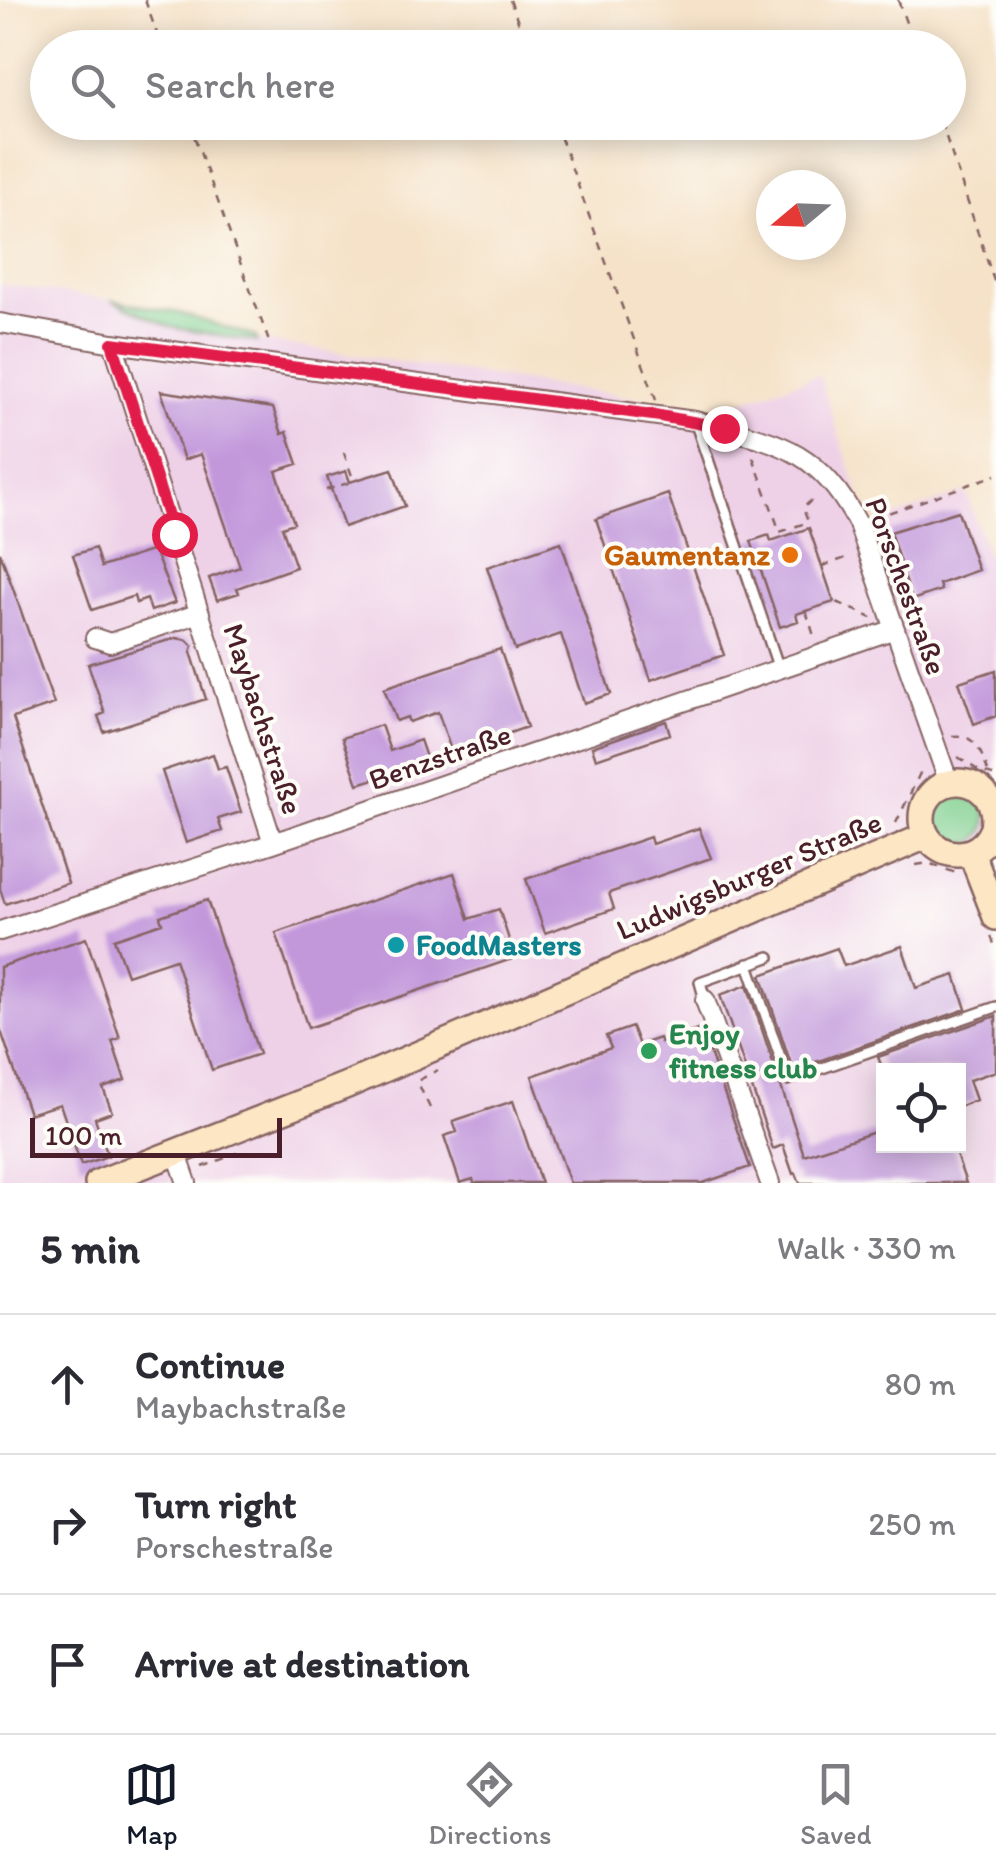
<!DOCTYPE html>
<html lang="en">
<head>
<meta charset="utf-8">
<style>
	:root { --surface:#fff; --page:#f7f7f7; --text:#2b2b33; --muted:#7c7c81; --line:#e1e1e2; --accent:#111827 }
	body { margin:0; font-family:Itim,sans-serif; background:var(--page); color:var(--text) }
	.controls { position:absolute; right:30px; bottom:30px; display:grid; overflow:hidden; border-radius:0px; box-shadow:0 5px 25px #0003 }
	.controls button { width:90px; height:90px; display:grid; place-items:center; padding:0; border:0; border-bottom:2px solid var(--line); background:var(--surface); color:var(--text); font:50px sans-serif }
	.compass { position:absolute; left:756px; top:170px; width:90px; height:90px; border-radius:50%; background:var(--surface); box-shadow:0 5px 25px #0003; rotate:251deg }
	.scale { position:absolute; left:30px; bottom:25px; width:252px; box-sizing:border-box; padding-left:10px; border:5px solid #4a1f2b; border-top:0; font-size:28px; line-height:35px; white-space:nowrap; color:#4a1f2b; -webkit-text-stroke:8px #fdfcf7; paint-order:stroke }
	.stop { position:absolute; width:30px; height:30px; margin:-22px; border:8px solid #e11d48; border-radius:50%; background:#fff }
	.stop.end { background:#e11d48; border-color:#fff; box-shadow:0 2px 10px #0008 }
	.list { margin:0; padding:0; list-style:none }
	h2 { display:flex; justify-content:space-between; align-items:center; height:130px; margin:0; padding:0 40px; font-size:42px }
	h2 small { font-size:32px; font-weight:400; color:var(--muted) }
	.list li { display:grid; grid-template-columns:65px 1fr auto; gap:30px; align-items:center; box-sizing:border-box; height:140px; padding:0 40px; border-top:2px solid var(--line) }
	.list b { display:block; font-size:38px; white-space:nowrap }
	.list p { margin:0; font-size:32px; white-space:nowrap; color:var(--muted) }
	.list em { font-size:32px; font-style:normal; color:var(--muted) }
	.icon { flex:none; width:55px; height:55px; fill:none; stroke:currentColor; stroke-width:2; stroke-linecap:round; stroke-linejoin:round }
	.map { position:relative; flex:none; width:996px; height:1183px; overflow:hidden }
	.search { position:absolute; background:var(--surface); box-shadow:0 5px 25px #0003; left:30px; right:30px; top:30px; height:110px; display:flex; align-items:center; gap:25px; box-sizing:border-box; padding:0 35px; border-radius:55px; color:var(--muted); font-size:38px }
	.sheet { height:550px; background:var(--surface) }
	nav { display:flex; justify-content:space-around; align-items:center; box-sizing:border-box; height:140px; border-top:2px solid var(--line); background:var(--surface); font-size:28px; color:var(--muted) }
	nav a { display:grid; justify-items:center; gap:5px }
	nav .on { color:var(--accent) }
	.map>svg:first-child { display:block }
	.built { fill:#eed0e7; fill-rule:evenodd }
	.green { fill:#80d090; stroke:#65785e; stroke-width:2.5 }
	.building { fill:#c298db }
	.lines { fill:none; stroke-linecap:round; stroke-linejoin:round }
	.lane-casing { stroke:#866362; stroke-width:14 }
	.street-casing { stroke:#866362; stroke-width:22 }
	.secondary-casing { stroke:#866362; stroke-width:30 }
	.path { stroke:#866362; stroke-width:2.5; stroke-dasharray:8 8; stroke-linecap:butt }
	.lane { stroke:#fff; stroke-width:9 }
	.street { stroke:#fff; stroke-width:18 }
	.secondary { stroke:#fce6c4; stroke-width:25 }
	.route { stroke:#e11d48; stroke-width:12 }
	.food-dot { fill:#e8710a; stroke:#fdfcf7; stroke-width:4 }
	.culture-dot { fill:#0f9aa8; stroke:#fdfcf7; stroke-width:4 }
	.leisure-dot { fill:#2e9e5b; stroke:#fdfcf7; stroke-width:4 }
	.labels { text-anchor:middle; stroke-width:8; stroke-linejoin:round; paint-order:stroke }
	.food-label { font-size:30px; font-weight:bold; fill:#c56008; stroke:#fdfcf7; text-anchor:end }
	.street-label { font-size:30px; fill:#4a1f2b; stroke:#fdfcf7 }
	.culture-label { font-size:30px; font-weight:bold; fill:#0d838f; stroke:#fdfcf7; text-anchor:start }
	.leisure-label { font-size:30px; font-weight:bold; fill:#27864d; stroke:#fdfcf7; text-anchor:start }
</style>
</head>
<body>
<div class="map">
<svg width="996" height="1183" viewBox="0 0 996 1183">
	<rect width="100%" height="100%" fill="#fdfcf7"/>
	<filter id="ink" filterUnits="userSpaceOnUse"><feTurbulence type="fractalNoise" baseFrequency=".01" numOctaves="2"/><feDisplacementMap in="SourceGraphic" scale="20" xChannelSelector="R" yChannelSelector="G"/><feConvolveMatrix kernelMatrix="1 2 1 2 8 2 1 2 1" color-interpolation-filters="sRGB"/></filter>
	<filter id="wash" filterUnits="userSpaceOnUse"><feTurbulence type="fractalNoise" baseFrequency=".0048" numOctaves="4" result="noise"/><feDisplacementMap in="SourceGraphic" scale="40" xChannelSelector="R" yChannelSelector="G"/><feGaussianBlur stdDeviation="2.25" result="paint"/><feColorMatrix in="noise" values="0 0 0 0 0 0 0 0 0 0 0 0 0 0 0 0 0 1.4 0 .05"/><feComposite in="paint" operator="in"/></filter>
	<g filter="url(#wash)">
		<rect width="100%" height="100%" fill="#f5e2c8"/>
		<path class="built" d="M0 284 112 300 171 327 653 401 703 414 819 375 869 525 966 492 996 579V1183H0ZM884 1070H958V1146H884Z"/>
		<path class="green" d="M112 300 179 313 256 337 257 342 170 327Z
			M933 818a27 27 0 1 1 54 0a27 27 0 1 1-54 0Z"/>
		<g id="blocks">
			<path class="building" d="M161 391 273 408 282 434 287 432 298 464 276 471 294 523 282 527 296 567 237 588 239 593 217 600 209 578 240 567 201 454 184 460Z
				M392 469 405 506 344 527 327 477 346 471 350 482Z
				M668 494 724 655 651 680 596 519Z
				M958 511 978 570 939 584 941 590 912 600 890 532Z
				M809 528 834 602 796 614 798 621 780 627 751 541 769 535 771 541Z
				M561 542 611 694 584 703 561 634 515 650 487 567Z
				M95 548 101 567 154 550 175 603 151 611 147 599 136 603 134 596 92 610 73 555Z
				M0 552 54 704 13 718 68 883 5 904 0 889Z
				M176 638 187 640 193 646 191 652 206 699 104 732 98 716 105 713 88 664Z
				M500 649 527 727 452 753 438 712 409 722 407 717 396 721 384 688Z
				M996 670V716L974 724 959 682Z
				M666 721 670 734 596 759 592 747Z
				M381 725 390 751 420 740 428 763 358 784 342 738Z
				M213 754 218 769 226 767 241 812 218 819 222 831 186 843 162 771Z
				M699 828 711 858 609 893 614 909 545 933 526 879 650 837 652 844Z
				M454 873 469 919 499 909 515 958 308 1028 276 933Z
				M207 900 259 1054 212 1070 175 959 127 975 114 939 162 923 160 916Z
				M86 938 120 1038 112 1041 125 1080 103 1088 112 1112 95 1118 108 1156 81 1165 60 1104 29 1114 0 1028V967Z
				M902 946 916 988 955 975 966 1009 793 1070 761 975 837 948 844 966Z
				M747 985 804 1155 884 1129V1146H953L966 1183H800L796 1173 793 1174 783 1145 773 1149 720 995Z
				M996 1016V1071L969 1080 976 1100 958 1107V1070H883L878 1057Z
				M632 1027 639 1045 659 1038 661 1043 697 1030 703 1049 708 1047 750 1167 703 1183H570L532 1076 611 1048 606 1036Z
				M513 1101 541 1183H474L473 1179 460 1183 444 1136 457 1132 453 1121Z"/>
		</g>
	</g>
	<g filter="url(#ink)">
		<use href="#blocks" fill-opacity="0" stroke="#866362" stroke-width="2.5"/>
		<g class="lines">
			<g class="lane-casing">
				<path id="lane" d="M695 421 779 669
					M748 964 788 1080 996 1007
					M705 1000 700 982 769 957"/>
			</g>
			<g class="street-casing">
				<path id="street" d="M0 323 113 343 695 421C774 442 817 445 858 524L949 783
					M113 343 273 843
					M95 638 110 643 200 613
					M0 931 273 843 895 629
					M705 1000 770 1183
					M177 1154 187 1183"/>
			</g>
			<g class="secondary-casing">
				<path id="secondary" d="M922 818a36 36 0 1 1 72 0a36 36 0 1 1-72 0Z
					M971 852 996 917
					M98 1183 347 1085 926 836"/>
			</g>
			<path class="path" d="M145 0 162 48
				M510 0 528 48
				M898 0 915 48
				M189 122 271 347
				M555 122 656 400
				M941 122 996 287
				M753 457 780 532 808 522 803 508 816 496
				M326 490 348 483 352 476 343 450
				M874 518 996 475
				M822 566 849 557
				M837 602 872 618
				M806 611 815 639
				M952 736C975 733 981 752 988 771
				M958 757 979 771 996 776
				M896 823 923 767
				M916 865 928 863 956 873
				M991 936 996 949
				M430 1108 417 1081 438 1070
				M203 1167 237 1153"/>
			<use href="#lane" class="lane"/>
			<use href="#street" class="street"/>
			<use href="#secondary" class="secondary"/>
		</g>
	</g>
	<g class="lines" filter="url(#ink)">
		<path class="route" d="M174 534 112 343 660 416 724 428"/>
	</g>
	<circle class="food-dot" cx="790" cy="555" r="10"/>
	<circle class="culture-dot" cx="396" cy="945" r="10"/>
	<circle class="leisure-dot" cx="649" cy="1051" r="10"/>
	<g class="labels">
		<g class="food-label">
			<text x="770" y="565">Gaumentanz</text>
		</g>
		<g class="street-label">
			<text transform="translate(906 586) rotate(70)" y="10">Porschestraße</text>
			<text transform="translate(263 719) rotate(72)" y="10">Maybachstraße</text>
			<text transform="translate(440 757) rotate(-19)" y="10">Benzstraße</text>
			<text transform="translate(749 876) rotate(-23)" y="10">Ludwigsburger Straße</text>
		</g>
		<g class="culture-label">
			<text x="416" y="955">FoodMasters</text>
		</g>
		<g class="leisure-label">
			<text x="669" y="1044">Enjoy<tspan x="669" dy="34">fitness club</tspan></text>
		</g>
	</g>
</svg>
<div class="controls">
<button><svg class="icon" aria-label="locate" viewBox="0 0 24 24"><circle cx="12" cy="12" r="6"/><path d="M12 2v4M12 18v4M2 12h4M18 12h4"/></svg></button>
</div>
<svg class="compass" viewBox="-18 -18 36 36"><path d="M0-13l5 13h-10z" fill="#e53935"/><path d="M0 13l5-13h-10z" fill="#7c7c81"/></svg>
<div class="scale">100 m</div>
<div class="stop" style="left:174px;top:534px"></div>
<div class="stop end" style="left:724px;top:428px"></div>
<div class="search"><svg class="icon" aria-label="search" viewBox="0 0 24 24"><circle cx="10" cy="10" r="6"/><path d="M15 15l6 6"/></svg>Search here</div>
</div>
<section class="sheet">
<h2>5 min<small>Walk · 330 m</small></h2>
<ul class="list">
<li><svg class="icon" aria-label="ahead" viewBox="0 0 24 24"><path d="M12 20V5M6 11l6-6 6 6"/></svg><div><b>Continue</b><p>Maybachstraße</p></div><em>80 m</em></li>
<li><svg class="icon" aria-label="right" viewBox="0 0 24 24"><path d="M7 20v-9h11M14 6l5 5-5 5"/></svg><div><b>Turn right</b><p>Porschestraße</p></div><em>250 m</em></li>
<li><svg class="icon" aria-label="arrive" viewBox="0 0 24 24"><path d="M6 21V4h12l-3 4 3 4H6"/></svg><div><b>Arrive at destination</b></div></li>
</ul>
</section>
<nav>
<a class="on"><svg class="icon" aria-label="map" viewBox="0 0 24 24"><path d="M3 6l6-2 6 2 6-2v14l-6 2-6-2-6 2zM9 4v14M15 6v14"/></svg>Map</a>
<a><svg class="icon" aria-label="directions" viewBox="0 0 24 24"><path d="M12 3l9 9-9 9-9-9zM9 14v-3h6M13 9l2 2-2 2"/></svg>Directions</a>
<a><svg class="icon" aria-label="saved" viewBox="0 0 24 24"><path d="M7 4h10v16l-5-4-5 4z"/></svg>Saved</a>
</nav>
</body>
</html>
